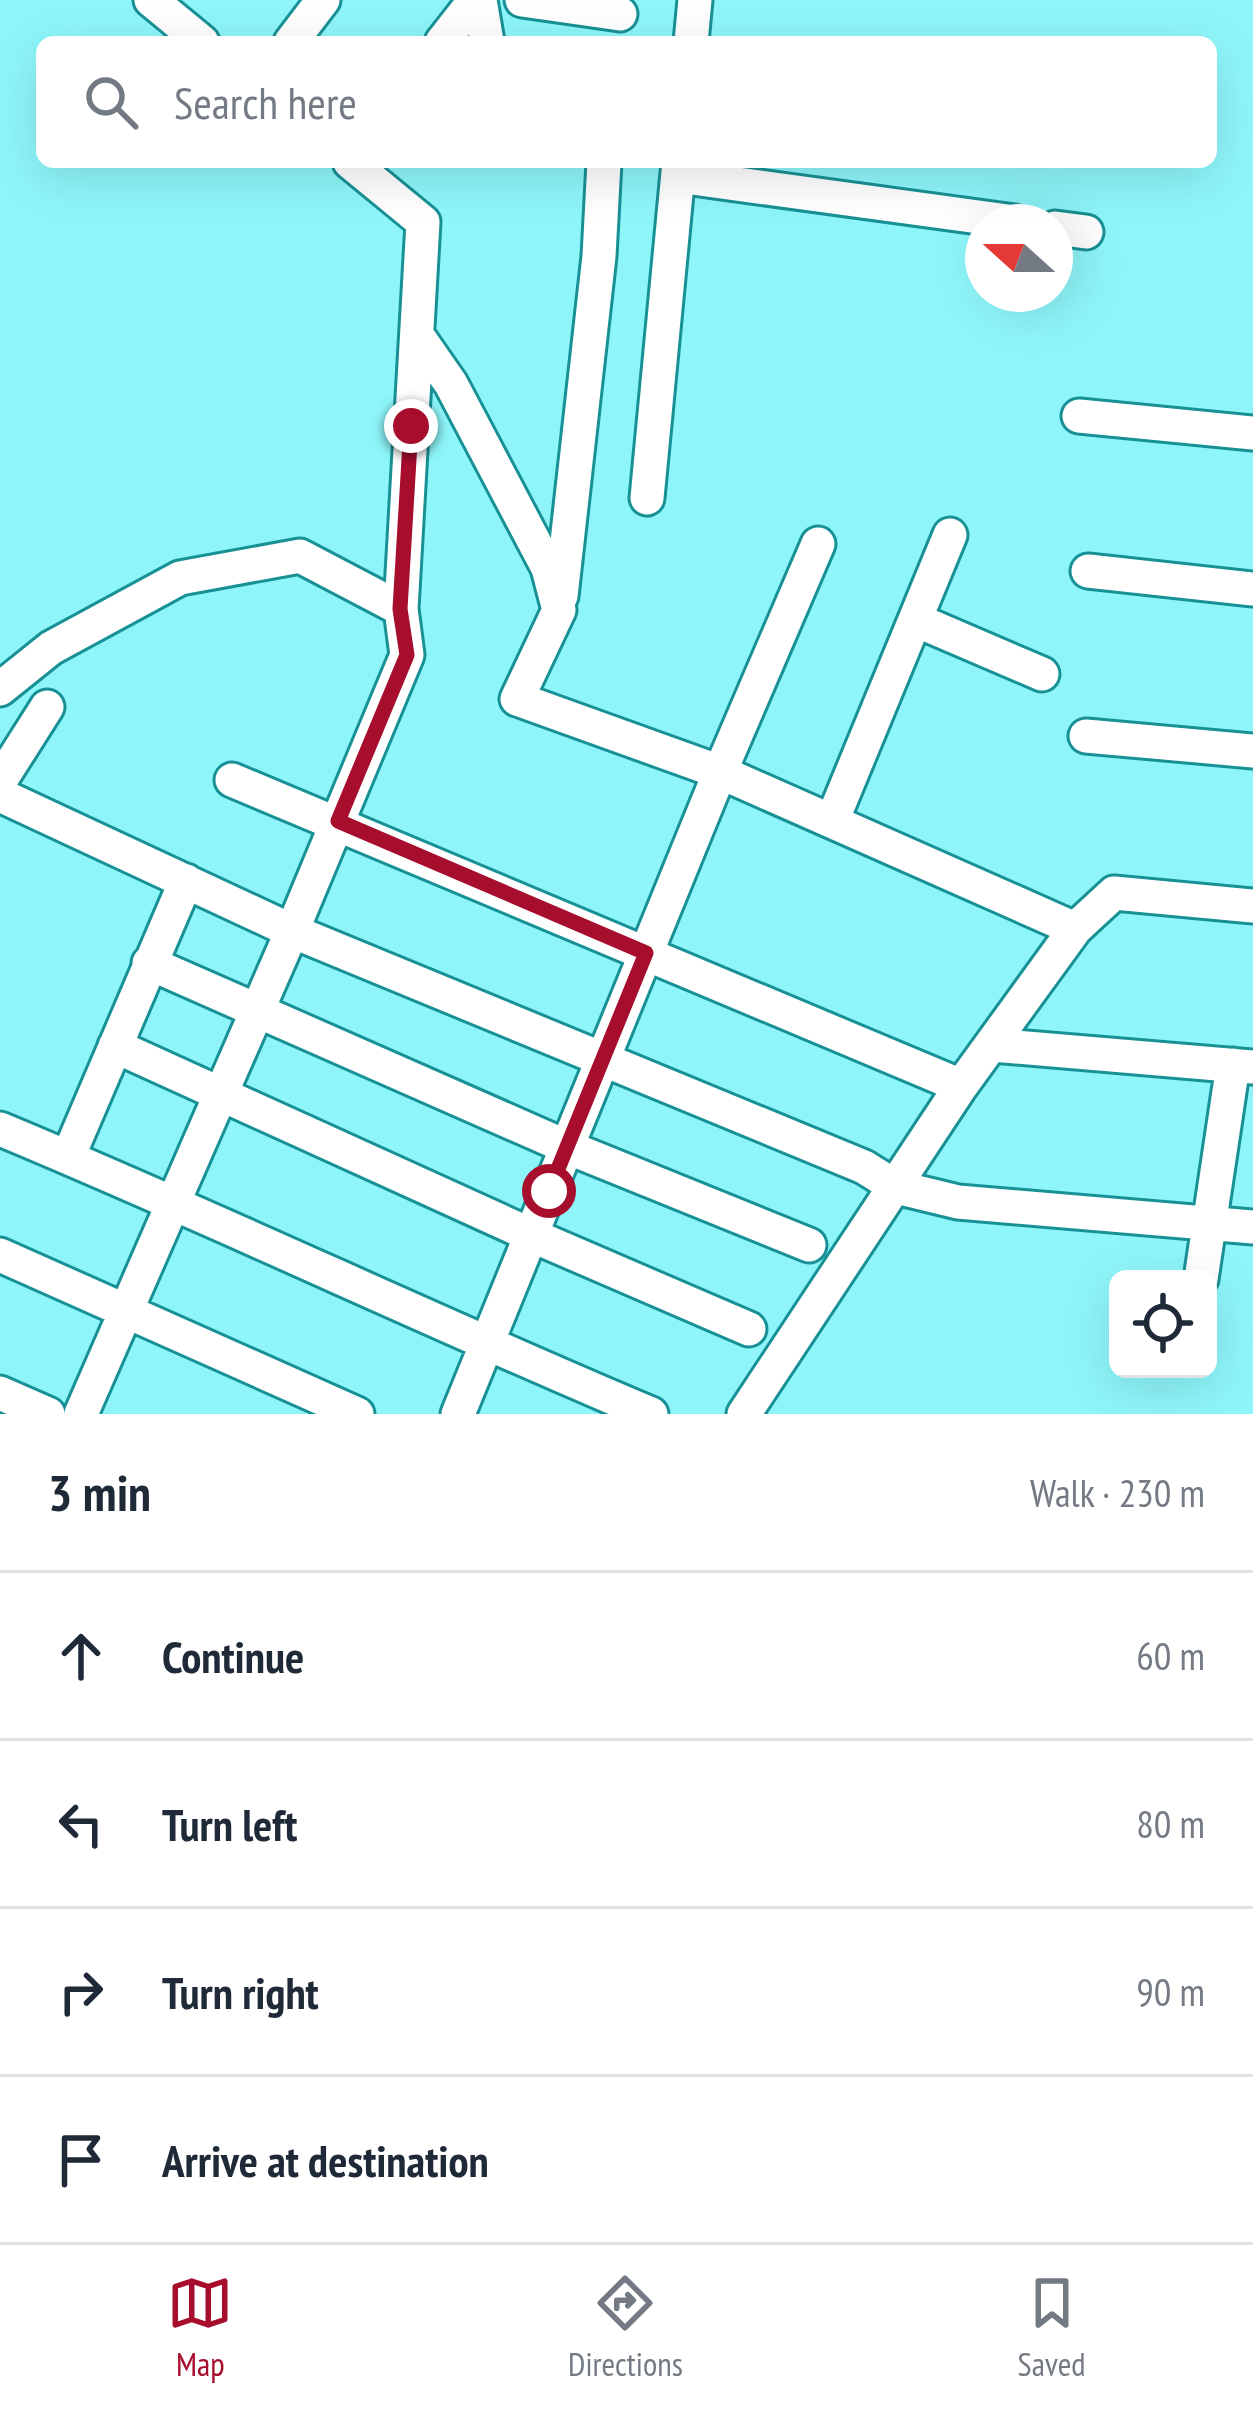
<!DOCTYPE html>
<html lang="en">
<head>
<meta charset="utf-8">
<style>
	:root { --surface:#fff; --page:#f2f2f3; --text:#1f2937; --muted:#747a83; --line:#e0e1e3; --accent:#a70e2e }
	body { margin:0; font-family:"PT Sans Narrow",sans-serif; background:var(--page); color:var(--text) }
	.controls { position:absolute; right:36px; bottom:36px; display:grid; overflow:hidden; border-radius:18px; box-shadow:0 12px 48px #0002 }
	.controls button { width:108px; height:108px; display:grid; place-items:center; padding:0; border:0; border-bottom:3px solid var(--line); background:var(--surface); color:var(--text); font:60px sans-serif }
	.compass { position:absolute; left:965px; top:204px; width:108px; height:108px; border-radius:50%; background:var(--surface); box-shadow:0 12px 48px #0002; rotate:291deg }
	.stop { position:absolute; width:36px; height:36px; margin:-27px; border:9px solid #a70e2e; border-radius:50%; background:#fff }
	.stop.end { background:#a70e2e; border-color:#fff; box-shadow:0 3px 12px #0008 }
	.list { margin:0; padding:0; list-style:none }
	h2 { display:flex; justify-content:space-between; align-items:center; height:156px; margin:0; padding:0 48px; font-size:51px }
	h2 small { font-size:39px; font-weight:400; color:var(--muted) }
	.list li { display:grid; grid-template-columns:78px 1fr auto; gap:36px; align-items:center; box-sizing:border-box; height:168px; padding:0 48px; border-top:3px solid var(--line) }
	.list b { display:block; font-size:45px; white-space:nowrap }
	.list em { font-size:39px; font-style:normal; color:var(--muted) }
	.icon { flex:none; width:66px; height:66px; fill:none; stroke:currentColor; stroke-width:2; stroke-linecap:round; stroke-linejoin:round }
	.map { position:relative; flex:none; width:1253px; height:1414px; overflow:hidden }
	.search { position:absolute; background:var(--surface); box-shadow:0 12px 48px #0002; left:36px; right:36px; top:36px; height:132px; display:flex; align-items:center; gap:30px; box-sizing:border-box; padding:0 42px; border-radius:18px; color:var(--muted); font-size:45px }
	.sheet { height:828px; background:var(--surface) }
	nav { display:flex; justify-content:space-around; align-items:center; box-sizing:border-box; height:168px; border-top:3px solid var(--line); background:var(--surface); font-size:33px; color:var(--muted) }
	nav a { display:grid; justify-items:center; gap:6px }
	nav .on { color:var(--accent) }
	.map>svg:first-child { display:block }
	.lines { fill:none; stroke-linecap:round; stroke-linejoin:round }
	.street-casing { stroke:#189196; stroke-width:39 }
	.street { stroke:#fff; stroke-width:33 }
	.route { stroke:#a70e2e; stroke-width:15 }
</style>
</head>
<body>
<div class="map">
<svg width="1253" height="1414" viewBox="0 0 1253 1414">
	<rect width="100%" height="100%" fill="#8ef6fa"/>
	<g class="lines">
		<g class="street-casing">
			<path id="street" d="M151 0 202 42
				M480 0 487 42
				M522 0 620 14
				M291 42 323 0
				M442 42 475 0
				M691 42 695 0
				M678 176 1015 222
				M1055 228 1086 232
				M417 335 451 384 548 568 559 610 517 699 720 772 1075 929
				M1079 416 1253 433
				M647 498 679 162
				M1088 571 1253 589
				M561 596 599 256 604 162
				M916 620 1042 674
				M0 689 51 648 180 578 300 556 401 609
				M1086 736 1253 751
				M232 780 961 1086
				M0 781 47 707
				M0 795 292 931 864 1167 896 1187 958 1202 1253 1227
				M832 821 950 535
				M149 963 567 1147 809 1245
				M992 1045 1253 1067
				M115 1046 531 1235 749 1329
				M0 1129C219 1220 432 1322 651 1414
				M68 1157 186 881
				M0 1255 357 1414
				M1201 1279 1233 1065
				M0 1393 48 1414
				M81 1414 292 931 407 655 401 609 423 222 350 162
				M458 1414 720 772 818 544
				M744 1414 961 1086 1075 929 1114 893 1253 906"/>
		</g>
		<use href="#street" class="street"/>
	</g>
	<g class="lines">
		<path class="route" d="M411 426 400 609 407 655 338 821 646 953 549 1191"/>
	</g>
</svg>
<div class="controls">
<button><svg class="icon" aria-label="locate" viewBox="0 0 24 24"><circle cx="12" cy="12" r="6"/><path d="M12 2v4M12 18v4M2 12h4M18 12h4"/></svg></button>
</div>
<svg class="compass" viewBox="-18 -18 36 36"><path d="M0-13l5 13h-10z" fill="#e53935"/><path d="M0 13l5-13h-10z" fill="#747a83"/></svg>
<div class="stop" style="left:549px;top:1191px"></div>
<div class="stop end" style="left:411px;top:426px"></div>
<div class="search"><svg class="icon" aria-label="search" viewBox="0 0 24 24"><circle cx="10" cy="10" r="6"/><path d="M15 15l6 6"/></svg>Search here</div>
</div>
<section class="sheet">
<h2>3 min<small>Walk · 230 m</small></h2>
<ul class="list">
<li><svg class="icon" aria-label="ahead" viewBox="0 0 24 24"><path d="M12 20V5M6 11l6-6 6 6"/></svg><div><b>Continue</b></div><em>60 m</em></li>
<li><svg class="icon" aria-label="left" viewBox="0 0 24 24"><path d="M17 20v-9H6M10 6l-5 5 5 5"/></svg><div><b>Turn left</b></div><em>80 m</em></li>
<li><svg class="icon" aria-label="right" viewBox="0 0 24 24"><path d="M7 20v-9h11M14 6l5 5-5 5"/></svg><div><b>Turn right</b></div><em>90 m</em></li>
<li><svg class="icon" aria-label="arrive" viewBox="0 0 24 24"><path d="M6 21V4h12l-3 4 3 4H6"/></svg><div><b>Arrive at destination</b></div></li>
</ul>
</section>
<nav>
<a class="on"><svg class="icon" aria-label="map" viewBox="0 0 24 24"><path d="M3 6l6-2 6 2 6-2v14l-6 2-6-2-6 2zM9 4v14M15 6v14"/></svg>Map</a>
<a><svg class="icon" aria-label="directions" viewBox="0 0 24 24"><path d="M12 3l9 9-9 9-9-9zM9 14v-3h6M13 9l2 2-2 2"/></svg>Directions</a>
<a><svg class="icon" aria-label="saved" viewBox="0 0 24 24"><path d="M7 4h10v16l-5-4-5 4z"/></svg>Saved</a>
</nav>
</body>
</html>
